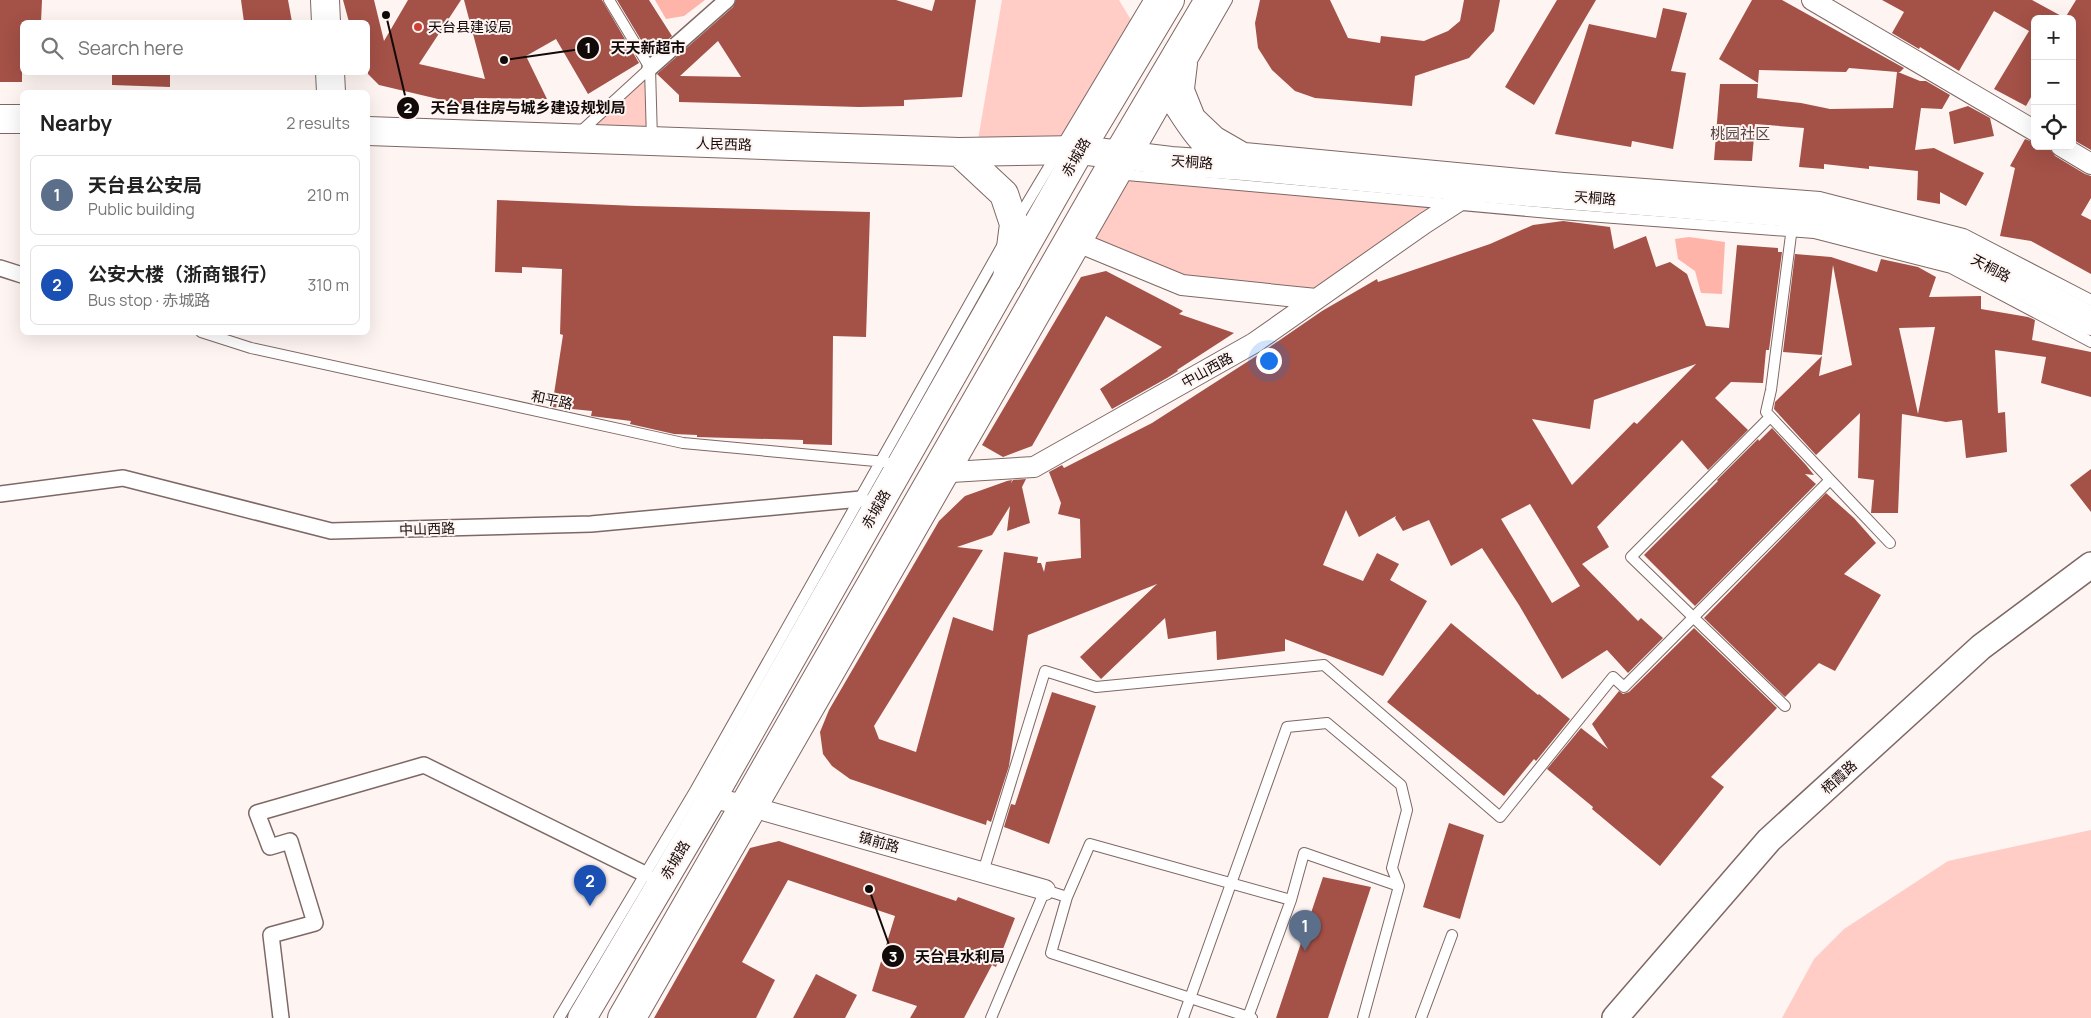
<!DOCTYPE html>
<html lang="en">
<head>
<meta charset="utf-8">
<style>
	:root { --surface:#fff; --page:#f2f2f2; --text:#222; --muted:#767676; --line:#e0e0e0; --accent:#1a73e8 }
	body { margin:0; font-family:Manrope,"Noto Sans SC",sans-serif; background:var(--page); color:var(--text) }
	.controls { position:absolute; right:15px; top:15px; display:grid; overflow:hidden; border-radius:8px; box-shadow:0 5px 20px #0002 }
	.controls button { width:45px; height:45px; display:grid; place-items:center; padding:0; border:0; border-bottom:1px solid var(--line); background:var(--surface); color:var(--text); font:25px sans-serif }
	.you { position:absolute; left:1268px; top:360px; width:18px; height:18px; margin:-12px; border:4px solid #fff; border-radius:50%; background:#1a73e8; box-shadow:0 0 0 8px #1a73e833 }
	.badge { display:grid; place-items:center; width:32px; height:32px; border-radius:50%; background:var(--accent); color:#fff; font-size:16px; font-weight:700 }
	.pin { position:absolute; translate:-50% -41px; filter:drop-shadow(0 1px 2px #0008) }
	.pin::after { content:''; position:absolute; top:26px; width:18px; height:15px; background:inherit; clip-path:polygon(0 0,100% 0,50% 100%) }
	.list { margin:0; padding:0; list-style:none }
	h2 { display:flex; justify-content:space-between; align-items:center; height:65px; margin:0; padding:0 20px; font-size:21px }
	h2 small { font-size:16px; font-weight:400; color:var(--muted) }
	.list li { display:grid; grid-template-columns:32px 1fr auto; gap:15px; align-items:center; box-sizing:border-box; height:80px; margin:0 10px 10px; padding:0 10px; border:1px solid var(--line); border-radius:8px }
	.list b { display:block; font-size:19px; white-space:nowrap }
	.list p { margin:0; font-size:16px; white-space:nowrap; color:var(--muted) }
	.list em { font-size:16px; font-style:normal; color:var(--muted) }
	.icon { flex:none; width:28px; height:28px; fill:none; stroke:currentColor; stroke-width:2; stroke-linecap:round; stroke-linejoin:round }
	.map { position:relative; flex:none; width:2091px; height:1018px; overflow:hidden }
	.search { position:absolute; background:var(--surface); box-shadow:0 5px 20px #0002; left:20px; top:20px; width:350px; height:55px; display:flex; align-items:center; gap:12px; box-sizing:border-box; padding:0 18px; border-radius:8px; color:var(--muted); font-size:19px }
	.panel { position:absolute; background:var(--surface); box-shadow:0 5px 20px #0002; left:20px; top:90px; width:350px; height:245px; border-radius:8px }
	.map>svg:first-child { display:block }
	.green { fill:#ffcdc6 }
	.water { fill:#ffb4a9 }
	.building { fill:#a45147; fill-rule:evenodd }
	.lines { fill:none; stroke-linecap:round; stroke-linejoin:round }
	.service-casing { stroke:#7e6865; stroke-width:12 }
	.pedestrian-casing { stroke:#7e6865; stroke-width:18 }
	.minor-casing { stroke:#7e6865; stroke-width:22 }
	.tertiary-casing { stroke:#7e6865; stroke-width:28 }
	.secondary-casing { stroke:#7e6865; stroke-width:30 }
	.primary-casing { stroke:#7e6865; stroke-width:30 }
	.service { stroke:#fff; stroke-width:10 }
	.pedestrian { stroke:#fff; stroke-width:15 }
	.minor { stroke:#fff; stroke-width:20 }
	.tertiary { stroke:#fff; stroke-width:25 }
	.secondary { stroke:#fff; stroke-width:28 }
	.primary { stroke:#fff; stroke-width:28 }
	.poi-dot { fill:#cd4034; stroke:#fef4f2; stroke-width:2 }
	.labels { text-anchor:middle; stroke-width:4; stroke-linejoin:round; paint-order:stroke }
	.poi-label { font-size:14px; fill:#120a09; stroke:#fef4f2; text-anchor:start }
	.street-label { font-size:14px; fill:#120a09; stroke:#fef4f2 }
	.neighbourhood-label { font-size:15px; fill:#594541; stroke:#fef4f2 }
	.leader { fill:none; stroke:#120a09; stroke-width:2 }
	.callout-dot { fill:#120a09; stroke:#fef4f2; stroke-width:2 }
	.mark-label { font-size:15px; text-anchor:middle; font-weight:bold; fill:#fff }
	.callout-label { font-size:15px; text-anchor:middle; font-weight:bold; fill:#120a09; stroke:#fef4f2; stroke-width:4; stroke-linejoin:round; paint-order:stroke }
</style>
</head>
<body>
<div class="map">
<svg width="2091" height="1018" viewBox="0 0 2091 1018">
	<rect width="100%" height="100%" fill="#fef4f2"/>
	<path class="green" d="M1002 0H1119L1134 25 1058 150 976 151Z
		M650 68 652 141 574 138Z
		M1127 175 1453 204 1316 299 1182 285 1085 245Z
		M2091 830V1018H1782L1814 959 1844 929 1948 861Z"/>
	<path class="water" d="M655 0H705L684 16 666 19Z
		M1689 237 1725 242 1722 294 1701 293 1695 271 1678 259 1675 239Z"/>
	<path class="building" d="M0 0H42L41 22H22V82H0Z
		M241 0H288L292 22H244Z
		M343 0H374L384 41 408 0H461L419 64 485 79 464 0H602L639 63 588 94 556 39 526 56 547 99 474 98 472 107 379 85 368 74V22H349Z
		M617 0H649L672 36 650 55Z
		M736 0H896L932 11 935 0H976L962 97 904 100V106L859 107 679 102V95L657 74 733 7ZM718 41 741 77 680 76Z
		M1260 0H1330L1348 38 1380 43 1381 36 1424 41 1448 31 1460 21 1464 0H1500L1494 31 1469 58 1415 76 1412 106 1315 98 1295 91 1272 70 1258 48 1255 23Z
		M1557 0H1596L1534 105 1505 87Z
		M1752 0H1782L1904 68 1900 72H1898L1920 81H1926L1950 95 1942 109 1921 108 1915 150 1934 148 1984 173 1966 206 1940 192V204L1917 200 1918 171 1869 166V169L1824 164V169L1799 167 1804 128 1755 124 1752 161 1714 160 1720 84H1758L1757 98 1801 103 1830 109 1893 108 1897 72 1849 68 1846 72 1759 70 1758 83 1719 59Z
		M1882 0H2032L2065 18 2076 0H2091V150L2072 139V19H2035V90L2026 106 1994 89 2029 31 1994 11 1959 71 1920 47 1919 49 1892 33 1904 12Z
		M1663 8 1687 13 1671 71 1686 73 1673 149 1632 141 1631 147 1555 134 1589 24 1656 38Z
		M112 72H170V87L112 85Z
		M1968 106 1990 118 1994 136 1954 144 1949 112Z
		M2025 139 2035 143V146H2045L2050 149 2055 156 2085 174 2091 176V198L2081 215 2091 220V274L2031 241 2000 236 2015 168 2010 166Z
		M497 200 636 206 870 212 866 337 833 336 832 445 803 444V440L697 437V435L674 434 630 424 631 421 591 416 592 411 552 407 563 335 560 334 562 269 522 267V273L495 272Z
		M1563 221 1610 227 1614 249 1646 236 1656 267 1670 262 1687 274 1706 326 1729 328 1737 245 1778 248V252H1782L1769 350H1766L1763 383 1731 382 1715 398 1748 430 1708 470 1682 440 1597 527 1609 547 1582 564 1638 621 1641 618 1663 638 1628 673 1607 650 1562 679 1519 605 1482 548 1451 566 1429 520 1403 531 1395 518 1396 516 1359 537 1346 510 1323 565 1363 581 1377 553 1399 564 1390 580 1427 601 1383 676 1285 639V651L1217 660 1216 631 1168 639 1165 618 1101 679 1080 657 1157 584 1028 635 1009 766 991 822 987 820 986 825 850 779 832 766 823 754 820 732 829 710 939 521 965 496 1007 481 1012 480 1011 483 1013 480 1026 479 1022 487 1030 523 1007 531 1010 506 992 535 957 547 983 550 874 726 879 739 916 752 953 617 993 631 1004 552 1038 557 1037 563H1041L1044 572 1046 562 1081 558 1080 519 1058 514 1061 503 1049 472 1062 465 1064 468 1152 423 1261 353 1322 311 1377 279 1378 282 1490 244 1533 225ZM1696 364 1637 424 1634 422 1572 485 1532 419 1590 429 1594 400ZM1530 504 1580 586 1552 603 1501 519Z
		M1795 254 1831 257 1877 272 1881 259 1918 267 1936 277 1929 297 1981 296V309L2028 317 2035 320 2032 340 2091 352V397L2041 383 2046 357 1995 350 1998 413 2005 412 2007 452 1966 458 1962 420 1946 422 1902 414 1898 513H1871L1874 480 1858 478 1860 413 1816 455 1774 409 1775 402 1822 356 1819 376 1852 365 1833 265 1822 355 1783 352ZM1935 327 1918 414 1899 328Z
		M1106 271 1183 311 1179 314 1234 333 1177 370 1178 371 1167 378 1112 409 1100 389 1162 347 1106 316 1032 446 1003 457 982 445 1081 277Z
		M1772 428 1806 465 1814 475 1805 474 1816 484 1695 606 1644 555 1718 481 1717 480 1758 439 1759 441Z
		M2091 469V512L2070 485Z
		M1826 493 1854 518 1876 543 1844 574 1881 595 1835 671 1819 663 1785 697 1704 618Z
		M1451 623 1538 695 1539 694 1570 719 1536 761 1534 759 1504 796 1387 702Z
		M1694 628 1777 708 1711 777 1724 787 1660 866 1592 809 1593 807 1547 769 1581 728 1608 749 1592 724 1619 691 1623 694 1629 692Z
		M1052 692 1096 706 1049 844 1004 827 1011 804 1015 805Z
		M1449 823 1484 835 1460 919 1423 907Z
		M779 841 956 901 958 897 1015 918 996 967 992 965 964 1018H910L917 1006 872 991 895 916 788 880 742 962 775 980 756 1018H654L750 848Z
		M1323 877 1371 887 1328 1018H1276Z
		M816 974 857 995 845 1018H793Z"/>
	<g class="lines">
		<g class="service-casing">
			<path id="service" d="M609 0 650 68 652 140
				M1192 64 1189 89 1199 114 1219 133 1245 148 1564 178 1820 197 1964 234 2091 300
				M1185 73 1227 0
				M578 134 650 68
				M1127 175 1561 214 1814 233 1951 268 2091 342
				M1017 220 1149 0
				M1792 227 1771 390 1766 412 1890 543
				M201 332 251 348 683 443 886 462
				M1770 417 1631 557 1785 706
				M983 872 1045 671 1096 687 1324 665 1500 817 1613 677 1624 687 1830 480
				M1067 897 1090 844 1291 900 1248 1017
				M1291 900 1304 853 1399 886
				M559 1018 696 789 1002 246
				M642 1018 1170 98
				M991 1018 1045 890 1067 897 1051 953 1252 1018
				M1183 1018 1287 727 1327 723 1401 785 1407 810 1392 868 1399 886 1363 1018
				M1421 1018 1452 935"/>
		</g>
		<g class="pedestrian-casing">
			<path id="pedestrian" d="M650 68 727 0
				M0 268 22 275
				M0 494 123 478 331 531 591 524 861 499
				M281 1018 271 935 315 923 290 841 270 847 257 813 424 765 645 874"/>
		</g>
		<g class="minor-casing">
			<path id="minor" d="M1812 0 2035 131
				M2061 146 2091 164
				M1085 245 1182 285 1316 299
				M935 473 1034 467 1254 343 1425 223 1479 188
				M712 798 745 805 1045 890"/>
		</g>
		<g class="tertiary-casing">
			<path id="tertiary" d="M1615 1018 1769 840 1981 647 2091 565"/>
		</g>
		<g class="secondary-casing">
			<path id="secondary" d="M325 0 326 22
				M1178 53 1172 95C1191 124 1203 149 1237 163
				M330 72 331 92
				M0 119H22
				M368 131 959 152 1080 150 1171 161 1243 166 1479 188 1817 215 1958 251 2091 321
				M959 152 1004 194 1014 224 1007 279"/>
		</g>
		<g class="primary-casing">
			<path id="primary" d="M582 1018 712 798 1080 150 1170 0
				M622 1018 1118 154 1209 0"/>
		</g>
		<use href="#service" class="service"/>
		<use href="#pedestrian" class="pedestrian"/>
		<use href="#minor" class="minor"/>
		<use href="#tertiary" class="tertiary"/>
		<use href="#secondary" class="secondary"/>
		<use href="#primary" class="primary"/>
	</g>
	<circle class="poi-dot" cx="418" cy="27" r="5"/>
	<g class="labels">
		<g class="poi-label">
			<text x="428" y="32">天台县建设局</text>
		</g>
		<g class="street-label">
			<text transform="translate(724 144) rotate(2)" y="5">人民西路</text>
			<text transform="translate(1076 157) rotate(-60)" y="5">赤城路</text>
			<text transform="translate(1192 162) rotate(4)" y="5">天桐路</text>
			<text transform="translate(1595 198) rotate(4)" y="5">天桐路</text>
			<text transform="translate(1991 268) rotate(28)" y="5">天桐路</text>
			<text transform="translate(1207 370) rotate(-29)" y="5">中山西路</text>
			<text transform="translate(552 400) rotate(12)" y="5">和平路</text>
			<text transform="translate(876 509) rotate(-60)" y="5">赤城路</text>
			<text transform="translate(427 529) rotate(-2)" y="5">中山西路</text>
			<text transform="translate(1839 777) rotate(-42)" y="5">栖霞路</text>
			<text transform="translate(879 842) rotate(16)" y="5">镇前路</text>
			<text transform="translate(675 860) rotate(-59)" y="5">赤城路</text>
		</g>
		<g class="neighbourhood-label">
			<text x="1740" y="139">桃园社区</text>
		</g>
	</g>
	<path class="leader" d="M504 60L588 48M386 15L408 108M869 889L893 956"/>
	<g class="callout-dot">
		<circle cx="504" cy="60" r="5"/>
		<circle cx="386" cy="15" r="5"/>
		<circle cx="869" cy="889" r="5"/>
		<circle cx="588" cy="48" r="12"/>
		<circle cx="408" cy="108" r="12"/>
		<circle cx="893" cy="956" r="12"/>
	</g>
	<g class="mark-label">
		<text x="588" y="53">1</text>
		<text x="408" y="113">2</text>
		<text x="893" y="962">3</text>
	</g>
	<g class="callout-label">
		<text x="648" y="53">天天新超市</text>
		<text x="528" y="113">天台县住房与城乡建设规划局</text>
		<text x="960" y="962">天台县水利局</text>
	</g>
</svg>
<div class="controls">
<button>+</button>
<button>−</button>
<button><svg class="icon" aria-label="locate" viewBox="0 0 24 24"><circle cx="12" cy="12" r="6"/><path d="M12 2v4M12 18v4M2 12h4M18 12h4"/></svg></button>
</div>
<div class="you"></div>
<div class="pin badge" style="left:1305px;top:951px;background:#5c6f8a">1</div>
<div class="pin badge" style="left:590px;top:906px;background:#1a4fb4">2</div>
<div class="search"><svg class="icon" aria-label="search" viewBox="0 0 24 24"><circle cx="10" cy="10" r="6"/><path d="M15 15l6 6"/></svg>Search here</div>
<section class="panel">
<h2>Nearby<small>2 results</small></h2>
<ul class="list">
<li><span class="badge" style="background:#5c6f8a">1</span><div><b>天台县公安局</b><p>Public building</p></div><em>210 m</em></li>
<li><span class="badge" style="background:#1a4fb4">2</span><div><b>公安大楼（浙商银行）</b><p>Bus stop · 赤城路</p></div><em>310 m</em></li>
</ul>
</section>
</div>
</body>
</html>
